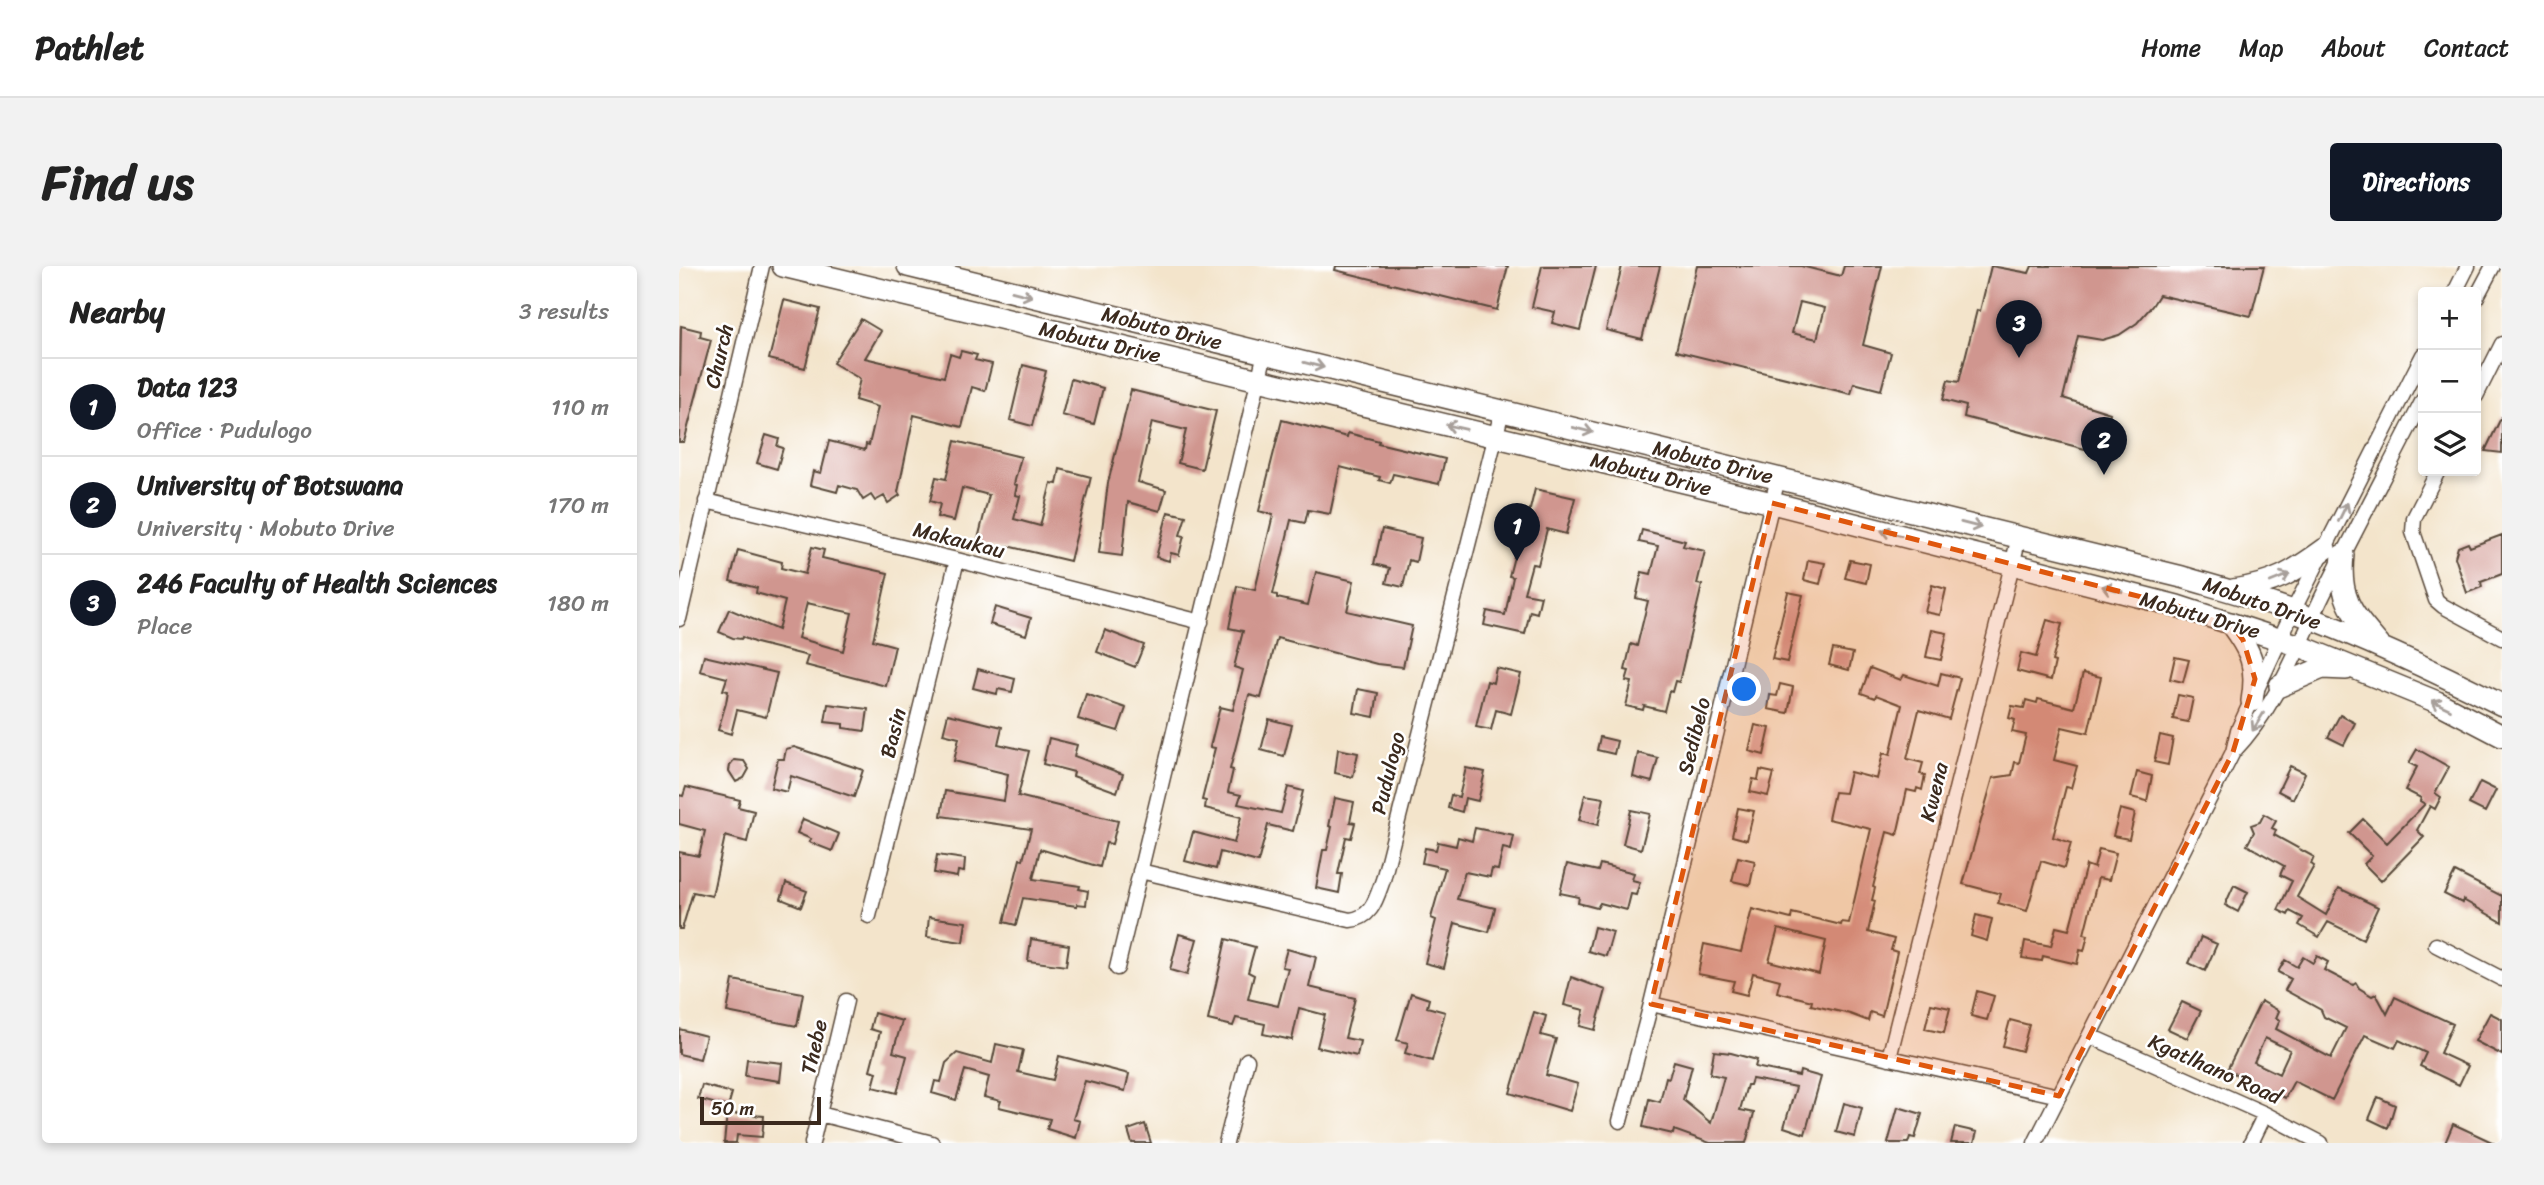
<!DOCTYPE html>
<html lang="en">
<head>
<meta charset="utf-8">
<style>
	:root { --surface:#fff; --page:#f2f2f2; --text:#222; --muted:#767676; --line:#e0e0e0; --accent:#111827 }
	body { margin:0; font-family:Sriracha,sans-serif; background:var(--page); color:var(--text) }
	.controls { position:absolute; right:21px; top:21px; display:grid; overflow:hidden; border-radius:7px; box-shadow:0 4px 10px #0003 }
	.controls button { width:63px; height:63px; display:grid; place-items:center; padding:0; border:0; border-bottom:2px solid var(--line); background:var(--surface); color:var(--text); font:35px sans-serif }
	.scale { position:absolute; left:21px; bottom:18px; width:121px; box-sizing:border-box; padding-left:7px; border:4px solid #3b2a1e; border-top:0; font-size:19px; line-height:24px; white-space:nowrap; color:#3b2a1e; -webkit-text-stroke:5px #fff; paint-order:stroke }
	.you { position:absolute; left:1066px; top:424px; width:24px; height:24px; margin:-18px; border:5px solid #fff; border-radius:50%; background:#1a73e8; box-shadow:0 0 0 10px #1a73e833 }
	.badge { display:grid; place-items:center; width:46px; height:46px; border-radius:50%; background:var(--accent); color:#fff; font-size:23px; font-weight:700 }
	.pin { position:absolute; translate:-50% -58px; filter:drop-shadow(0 2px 4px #0008) }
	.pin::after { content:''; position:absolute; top:37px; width:24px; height:21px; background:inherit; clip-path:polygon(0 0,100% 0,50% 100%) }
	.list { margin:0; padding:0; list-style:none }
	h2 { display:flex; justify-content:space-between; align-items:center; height:91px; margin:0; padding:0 28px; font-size:30px }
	h2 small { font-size:23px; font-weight:400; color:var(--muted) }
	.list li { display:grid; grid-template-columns:46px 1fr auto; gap:21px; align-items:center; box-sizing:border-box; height:98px; padding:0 28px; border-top:2px solid var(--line) }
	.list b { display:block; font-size:26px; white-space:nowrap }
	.list p { margin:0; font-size:23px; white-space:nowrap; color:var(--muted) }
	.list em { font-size:23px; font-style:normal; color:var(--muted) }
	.icon { flex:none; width:38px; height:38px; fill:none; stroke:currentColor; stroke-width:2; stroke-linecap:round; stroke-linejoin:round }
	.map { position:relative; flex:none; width:1823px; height:877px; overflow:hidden; border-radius:7px }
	header { display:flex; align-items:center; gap:42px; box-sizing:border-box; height:98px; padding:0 35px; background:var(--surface); border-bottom:2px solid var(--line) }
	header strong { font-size:33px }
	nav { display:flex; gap:38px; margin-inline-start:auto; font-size:24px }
	.intro { display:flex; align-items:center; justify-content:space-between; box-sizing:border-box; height:168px; padding:0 42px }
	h1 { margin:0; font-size:49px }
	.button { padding:18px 32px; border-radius:7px; background:var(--accent); color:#fff; font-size:24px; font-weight:700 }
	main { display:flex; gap:42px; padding:0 42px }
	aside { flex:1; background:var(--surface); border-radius:7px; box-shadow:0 4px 10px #0003 }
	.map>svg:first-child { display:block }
	.building { fill:#d0968f; fill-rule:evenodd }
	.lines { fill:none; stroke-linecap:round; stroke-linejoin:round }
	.street-casing { stroke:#574638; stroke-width:17 }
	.secondary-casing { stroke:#574638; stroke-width:24 }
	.street { stroke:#fff; stroke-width:14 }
	.secondary { stroke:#fff; stroke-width:21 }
	.oneway { stroke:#a79f9a }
	.marked { fill:#df570d; fill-opacity:0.2; stroke:#df570d; stroke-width:5; stroke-dasharray:14 9; stroke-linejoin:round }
	.labels { text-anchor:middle; stroke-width:5; stroke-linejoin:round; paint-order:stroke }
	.street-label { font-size:21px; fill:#3b2a1e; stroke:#fff }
</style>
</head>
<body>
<header>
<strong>Pathlet</strong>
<nav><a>Home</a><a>Map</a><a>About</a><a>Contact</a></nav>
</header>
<div class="intro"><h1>Find us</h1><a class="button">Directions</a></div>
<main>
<aside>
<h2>Nearby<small>3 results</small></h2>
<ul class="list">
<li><span class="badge">1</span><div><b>Data 123</b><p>Office · Pudulogo</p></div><em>110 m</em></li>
<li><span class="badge">2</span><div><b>University of Botswana</b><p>University · Mobuto Drive</p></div><em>170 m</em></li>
<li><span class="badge">3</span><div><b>246 Faculty of Health Sciences</b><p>Place</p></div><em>180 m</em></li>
</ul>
</aside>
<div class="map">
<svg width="1823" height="877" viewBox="0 0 1823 877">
	<rect width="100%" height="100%" fill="#fff"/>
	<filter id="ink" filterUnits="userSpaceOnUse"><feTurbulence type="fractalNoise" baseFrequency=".0143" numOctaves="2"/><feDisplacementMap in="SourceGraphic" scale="14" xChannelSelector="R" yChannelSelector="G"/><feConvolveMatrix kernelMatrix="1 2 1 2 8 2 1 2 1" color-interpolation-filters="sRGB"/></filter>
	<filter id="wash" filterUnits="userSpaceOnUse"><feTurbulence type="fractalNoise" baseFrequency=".00686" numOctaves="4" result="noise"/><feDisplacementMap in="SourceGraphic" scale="28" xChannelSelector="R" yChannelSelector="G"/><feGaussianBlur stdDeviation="1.57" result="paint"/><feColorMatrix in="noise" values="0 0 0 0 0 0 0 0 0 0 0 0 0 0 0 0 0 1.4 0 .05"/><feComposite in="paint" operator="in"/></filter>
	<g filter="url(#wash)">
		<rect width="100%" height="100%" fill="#f3e4cb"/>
		<g id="blocks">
			<path class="building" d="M657 0H829L818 44 656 4Z
				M863 0H917L901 64 873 57 876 46 853 41Z
				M943 0H981L963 73 927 64Z
				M1018 0H1122L1162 10 1165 0H1203L1184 79 1212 87 1202 124 1175 117 1172 128 997 85ZM1121 36 1146 42 1138 73 1113 67Z
				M1312 0 1350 7 1353 0H1585L1572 50 1480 29 1473 40 1458 57 1440 69 1423 74 1399 70 1384 132 1431 147 1421 187 1285 151 1287 140 1264 134 1269 114 1280 116 1298 44 1301 45Z
				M105 34 141 43 126 102 90 93Z
				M182 53 202 65 186 92 265 111 271 88 280 91 282 85 298 89 296 94 313 98 306 125 293 121 283 161 235 149 219 226 221 229 209 237 205 230 196 235 192 229 184 234 178 224 160 219 158 226 131 219 134 205 142 207 150 175 186 184 187 178 190 179 199 141 176 134 181 113 154 97Z
				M2 60 22 65 21 71 32 74 5 176H0Z
				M344 99 367 105 353 160 331 154Z
				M392 113 424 122 415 158 383 149Z
				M452 124 537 145 523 203 499 197 507 164 473 156 459 216 487 224 481 245 449 236 443 290 420 287 429 217Z
				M1823 150V187L1806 185Z
				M603 154 668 171 669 167 700 175 699 177 766 193 760 218 714 208 711 217 700 214 701 211 661 201 651 248 629 244 626 257 612 254 594 328 598 329V332L629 339 637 306 675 315 668 345 733 360 724 401 698 398 598 372 582 432 570 429 551 503 554 504 549 526 562 529 559 538 602 547 609 521 624 525 614 565 589 559 579 596 541 586 537 603 506 595 514 566 555 577 562 551 526 542 527 535 523 534 536 482 531 481 541 441 554 444 564 404 555 401 564 365 550 362 558 320 576 324 594 249 580 245Z
				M87 169 100 173 98 180 104 182 98 203 78 197Z
				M276 175 342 191 335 218 338 219 336 229 341 230 335 253 361 260 372 217 378 218 381 203 412 211 391 295 328 280 327 284 298 277 310 229 283 222 275 255 258 251 261 238 251 235 257 211 267 213Z
				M856 223 896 232 887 268 868 263 859 299 853 298 845 327 862 330 858 347 851 345 846 368 805 359 808 345 826 349 834 311 830 310 839 275 843 276Z
				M489 246 507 250 501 269 505 270 500 289 492 287 490 295 477 291Z
				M703 263 742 272 737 296 730 294 724 321 707 317 711 302 695 298Z
				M963 264 1006 275 1004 280 1026 285 1018 318 1023 319 1000 416 996 415 993 426 990 425 985 445 965 440 964 444 947 440 953 416 947 415 950 405 946 404 952 378 958 380 969 335 957 332 963 306 972 308 979 280 960 276Z
				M1823 269V308L1802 316 1803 321 1788 327 1776 291 1779 281 1789 277 1791 281Z
				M133 281 145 284 143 292 209 307 194 374 216 380 207 420 126 399 129 390 77 377 63 371 62 373 54 372 40 366 50 343 99 364 106 335 77 327 78 322 51 315 59 284 103 296 102 302 126 308ZM128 337 173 347 164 385 119 372Z
				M1129 294 1146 297 1141 318 1125 314Z
				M1171 294 1191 298 1187 317 1166 312Z
				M1253 319 1267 323 1261 349 1246 346Z
				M1109 326 1124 329 1108 396 1093 393Z
				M316 341 352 352 347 369 311 358Z
				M1368 354 1383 358 1373 395 1376 396 1372 414 1338 405 1342 387 1357 391Z
				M426 364 465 379 456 401 418 386Z
				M1253 364 1268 367 1262 394 1247 391Z
				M1154 383 1174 387 1170 404 1150 399Z
				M25 390 98 407 87 451 58 444 52 468 39 464 47 437 49 425 44 424 48 412 21 405Z
				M1496 391 1510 394 1504 416 1491 413Z
				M817 402 842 408 832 448 817 444 812 464 797 461 808 415 814 417Z
				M1191 402 1222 414 1225 409 1259 420 1262 407 1281 412 1270 453 1240 444 1228 493 1244 497 1241 508 1246 509 1243 524 1238 522 1237 526 1228 524 1218 569 1208 566 1194 621 1196 622 1193 634 1196 635 1189 666 1215 673 1212 684 1218 686 1203 750 1191 746 1189 755 1171 748 1132 739 1133 735 1098 726 1101 714 1074 707 1068 729 1052 725 1055 715 1019 708 1025 678 1062 686 1073 643 1112 653 1113 647 1162 659 1163 656 1170 657 1192 563 1149 553 1155 526 1166 527 1171 506 1198 513 1204 487 1211 489 1223 439 1197 429 1196 432 1182 427ZM1099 663 1147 675 1140 708 1090 695Z
				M299 403 336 413 333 426 319 423 318 428 294 422Z
				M1404 407 1422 411 1409 467 1383 461 1375 494 1398 500 1392 522 1387 521 1374 571 1392 577 1385 602 1362 595 1348 645 1319 637 1322 628 1284 618 1314 512 1333 509 1336 496 1340 497 1347 469 1333 466 1336 454 1330 452 1333 440 1345 442 1347 434 1358 437 1359 433 1395 442Z
				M1101 418 1114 421 1109 447 1089 443 1091 429 1098 430Z
				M679 423 699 427 695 451 675 447Z
				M407 428 447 442 439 465 399 453Z
				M1499 429 1514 432 1509 456 1494 453Z
				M149 438 189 443 186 465 164 462V458L146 456Z
				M269 448 323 461 319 478 350 485 339 530 439 555 433 578 427 577 421 601 361 583 354 613 401 620 400 623 409 625 407 639 398 638V640L344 632 337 659 325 656 341 593 344 594 352 563 262 550 266 525 325 535 329 508 275 495 280 472 264 468Z
				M1661 449 1676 457 1665 479 1649 471Z
				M590 453 613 459 605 490 582 484Z
				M1076 459 1091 462 1085 489 1070 485Z
				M1481 469 1494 472 1489 499 1475 496Z
				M921 471 938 475 935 488 918 484Z
				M370 472 398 479 395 490 444 508 438 526 394 510 395 506 364 498Z
				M115 481 184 504 175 531 112 510 108 526 92 522 99 493H105L107 483Z
				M659 483 679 487 674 511 656 507Z
				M1738 483 1770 501 1756 527 1762 531 1756 543 1751 540 1738 564 1745 571 1702 615 1685 598 1693 590 1670 567 1684 553 1708 577 1746 538 1741 535 1742 532 1726 524 1738 501 1730 497Z
				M959 487 979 492 973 516 954 511Z
				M55 494 65 495 70 503 65 512 57 516 50 505 51 499Z
				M1611 500 1626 507 1614 533 1599 525Z
				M787 502 806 506 799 535 786 532 783 546 769 542 772 529 780 531Z
				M1081 504 1095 507 1089 530 1071 526 1074 513 1079 514Z
				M1458 506 1473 510 1468 535 1452 531Z
				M1801 516 1817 524 1806 546 1790 538Z
				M7 521 61 534 59 541 75 545 68 576 46 570 33 630 14 626 3 663H0V586L20 590 26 565 0 558V529L4 530Z
				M906 529 925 532 919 559 900 554Z
				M656 532 675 536 671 556 676 557 672 572 667 571 659 608H663L660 627 637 622 644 584H648L653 561 650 560Z
				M1059 542 1075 545 1068 574 1053 570Z
				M1441 543 1456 547 1450 573 1434 570Z
				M952 544 971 548 962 583 944 578Z
				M1585 548 1597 555 1593 562 1597 564 1595 569 1635 591 1632 598 1635 600 1618 631 1647 649 1660 622 1699 641 1684 673 1649 656 1640 671 1620 659 1624 652 1611 645 1609 649 1599 644 1613 615 1601 609 1605 600 1568 579 1575 566 1572 559 1581 556Z
				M124 553 160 568 153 585 130 576 132 573 118 567Z
				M796 562 835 570 832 584 824 582 819 604 813 603 811 611 786 606 778 633 816 642 810 666 776 657 765 702 746 697 757 654 752 652 766 602 743 597 746 582 757 584 759 576 777 580 779 571 793 575Z
				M1420 583 1437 587 1430 614 1419 612 1405 668 1409 669 1405 685 1401 684 1398 698 1364 690 1363 695 1343 692 1346 675 1372 680 1377 661 1390 664 1407 599 1415 602Z
				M258 589 286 593 285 606 279 605 278 611 255 607Z
				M1059 591 1076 595 1071 619 1053 615Z
				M888 598 919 605 921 598 955 607 953 614 961 616 957 629 952 628 948 644 921 637 918 642 899 637 900 631 881 627Z
				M1776 606 1823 630V656L1784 634 1783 637 1765 628Z
				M107 617 128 625 122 641 102 633Z
				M1555 619 1569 626 1559 646 1546 639Z
				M1297 649 1313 653 1308 675 1292 670Z
				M250 651 287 656 284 676 248 671Z
				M915 661 934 666 927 690 909 685Z
				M500 668 518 673 508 709 491 704Z
				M1522 671 1538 678 1526 705 1510 697Z
				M352 673 390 679 387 700 349 695Z
				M547 673 576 681 569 706 575 709 569 733 599 740 609 702 603 701 608 683 637 691 630 721 676 732 666 772 681 775 678 790 638 781 646 749 620 742 613 774 584 768 586 758 557 752 554 760 529 754Z
				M1638 690 1649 696 1645 704 1674 719 1677 717 1680 722 1693 730 1697 728 1708 748 1716 731 1774 758 1761 787 1789 800 1780 819 1741 800 1747 787 1720 774 1716 782 1686 769 1653 834 1615 815 1606 832 1548 804 1582 735 1600 745 1597 752 1601 754 1597 763 1652 792 1667 762 1645 751 1642 744 1606 724 1612 713 1599 706 1606 694 1618 701 1624 691 1634 697ZM1586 772 1611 784 1600 808 1575 796Z
				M892 711 927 724 916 764 901 760 905 744 885 739Z
				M54 714 124 727 118 760 48 746Z
				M1298 725 1315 730 1308 754 1292 750Z
				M732 727 750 733 748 741 766 746 753 795 726 787 729 777 718 774Z
				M1503 736 1522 745 1508 772 1489 763Z
				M1252 738 1271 742 1265 767 1246 763Z
				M855 746 867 750 862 769 877 773 867 809 899 818 891 845 831 827Z
				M195 747 223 755 214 786 228 790 218 827 194 821 198 806 191 804 201 766 191 763Z
				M1811 747 1823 753V789L1796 775Z
				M1331 754 1350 759 1343 785 1324 780Z
				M0 763 27 770 21 793 0 788Z
				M317 778 344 784 339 806 374 814 380 790 450 808 446 825 406 815 394 853 401 855 397 872 368 863 371 853 320 841 322 835 305 831 310 811 286 804 277 834 253 827 256 815 262 816 267 797 278 787 313 797Z
				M1035 785 1052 787 1078 794 1076 801 1120 810 1121 805 1142 811 1126 868 1105 861 1117 821 1073 813 1071 819H1068L1061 844 1075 847 1067 877H1031L995 864 994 868 964 861 970 833 981 836 987 811 990 812 995 795 1013 800 1004 834 1032 857 1045 811 1031 808Z
				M68 793 103 797 101 815 66 810Z
				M23 819 53 827 49 841 19 833Z
				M1699 831 1716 839 1709 862 1690 853Z
				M1165 837 1183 842 1176 871 1157 866Z
				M1219 841 1243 848 1236 872 1231 871 1229 877H1209Z
				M48 847 85 850 83 871 58 869 57 877H45Z
				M466 858 472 877H453L449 864Z
				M1774 858 1783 862 1815 877H1766Z
				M1276 861 1298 866 1295 877H1272Z"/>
		</g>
	</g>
	<g filter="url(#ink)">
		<use href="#blocks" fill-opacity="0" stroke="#574638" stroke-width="2"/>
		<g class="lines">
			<g class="street-casing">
				<path id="street" d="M1776 26 1789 0
					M1797 32 1814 0
					M1797 130 1823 78
					M1759 205 1735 252 1734 266 1757 334 1764 340 1823 372
					M27 235 278 294 522 356
					M0 353 83 0
					M1554 486C1597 442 1618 383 1644 329 1677 263 1711 199 1744 134
					M461 605 671 654C693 652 697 633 704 614L823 145
					M190 650 278 294
					M1757 679 1823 713
					M438 702 586 87
					M972 738 1380 830
					M1411 770 1586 848 1642 877
					M1210 792 1340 271
					M141 848 253 877
					M941 855 972 738 1099 212
					M133 877 167 735
					M547 877 568 794
					M1356 877 1554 486 1559 464 1614 345 1744 89
					M1572 877 1586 848"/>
			</g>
			<g class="secondary-casing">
				<path id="secondary" d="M104 0 1093 237 1498 340 1621 380 1758 436 1823 470
					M229 0 1503 311C1540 322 1579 332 1616 346 1687 373 1756 405 1823 439
					M1664 289C1659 334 1674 348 1701 380
					M1554 324C1595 318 1613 307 1646 283
					M1551 357C1572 385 1579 400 1573 435
					M1601 420 1643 402 1667 403"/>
			</g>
			<use href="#street" class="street"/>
			<use href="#secondary" class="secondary"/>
		</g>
		<defs><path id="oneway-shaft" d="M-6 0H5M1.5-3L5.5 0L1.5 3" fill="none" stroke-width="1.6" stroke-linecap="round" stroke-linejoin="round" transform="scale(1.75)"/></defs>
		<g class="oneway">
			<use href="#oneway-shaft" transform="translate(343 28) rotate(14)"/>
			<use href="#oneway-shaft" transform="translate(635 99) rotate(14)"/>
			<use href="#oneway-shaft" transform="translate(777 161) rotate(-167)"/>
			<use href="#oneway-shaft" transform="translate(904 164) rotate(14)"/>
			<use href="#oneway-shaft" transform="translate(1664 246) rotate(-64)"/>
			<use href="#oneway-shaft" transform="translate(1292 259) rotate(14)"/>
			<use href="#oneway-shaft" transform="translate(1212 267) rotate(-166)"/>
			<use href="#oneway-shaft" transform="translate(1601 312) rotate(-22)"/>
			<use href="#oneway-shaft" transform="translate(1433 323) rotate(-165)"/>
			<use href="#oneway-shaft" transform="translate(1762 439) rotate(-154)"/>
			<use href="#oneway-shaft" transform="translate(1579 456) rotate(122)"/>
		</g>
	</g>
	<path class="marked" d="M1093 237 1498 340 1551 357 1564 374 1576 413 1554 486 1380 830 972 738Z"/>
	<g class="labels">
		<g class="street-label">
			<text transform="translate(483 62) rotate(14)" y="7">Mobuto Drive</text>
			<text transform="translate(421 76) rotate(13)" y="7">Mobutu Drive</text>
			<text transform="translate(40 90) rotate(-77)" y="7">Church</text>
			<text transform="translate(1034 196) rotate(14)" y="7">Mobuto Drive</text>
			<text transform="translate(972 208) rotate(14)" y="7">Mobutu Drive</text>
			<text transform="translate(280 274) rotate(14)" y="7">Makaukau</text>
			<text transform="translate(1583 337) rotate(19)" y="7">Mobuto Drive</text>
			<text transform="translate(1521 349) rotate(16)" y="7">Mobutu Drive</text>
			<text transform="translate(214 467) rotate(-76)" y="7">Basin</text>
			<text transform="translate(1015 470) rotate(-76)" y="7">Sedibelo</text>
			<text transform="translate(709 507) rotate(-76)" y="7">Pudulogo</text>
			<text transform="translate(1255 526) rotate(-76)" y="7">Kwena</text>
			<text transform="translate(135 781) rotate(-77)" y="7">Thebe</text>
			<text transform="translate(1536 803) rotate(24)" y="7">Kgatlhano Road</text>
		</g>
	</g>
</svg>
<div class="controls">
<button>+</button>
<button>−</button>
<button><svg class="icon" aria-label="layers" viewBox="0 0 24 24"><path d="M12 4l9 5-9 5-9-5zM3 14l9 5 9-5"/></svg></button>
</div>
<div class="scale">50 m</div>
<div class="you"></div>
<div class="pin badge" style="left:838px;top:295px">1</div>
<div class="pin badge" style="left:1425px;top:209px">2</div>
<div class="pin badge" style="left:1340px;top:92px">3</div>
</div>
</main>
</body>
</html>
